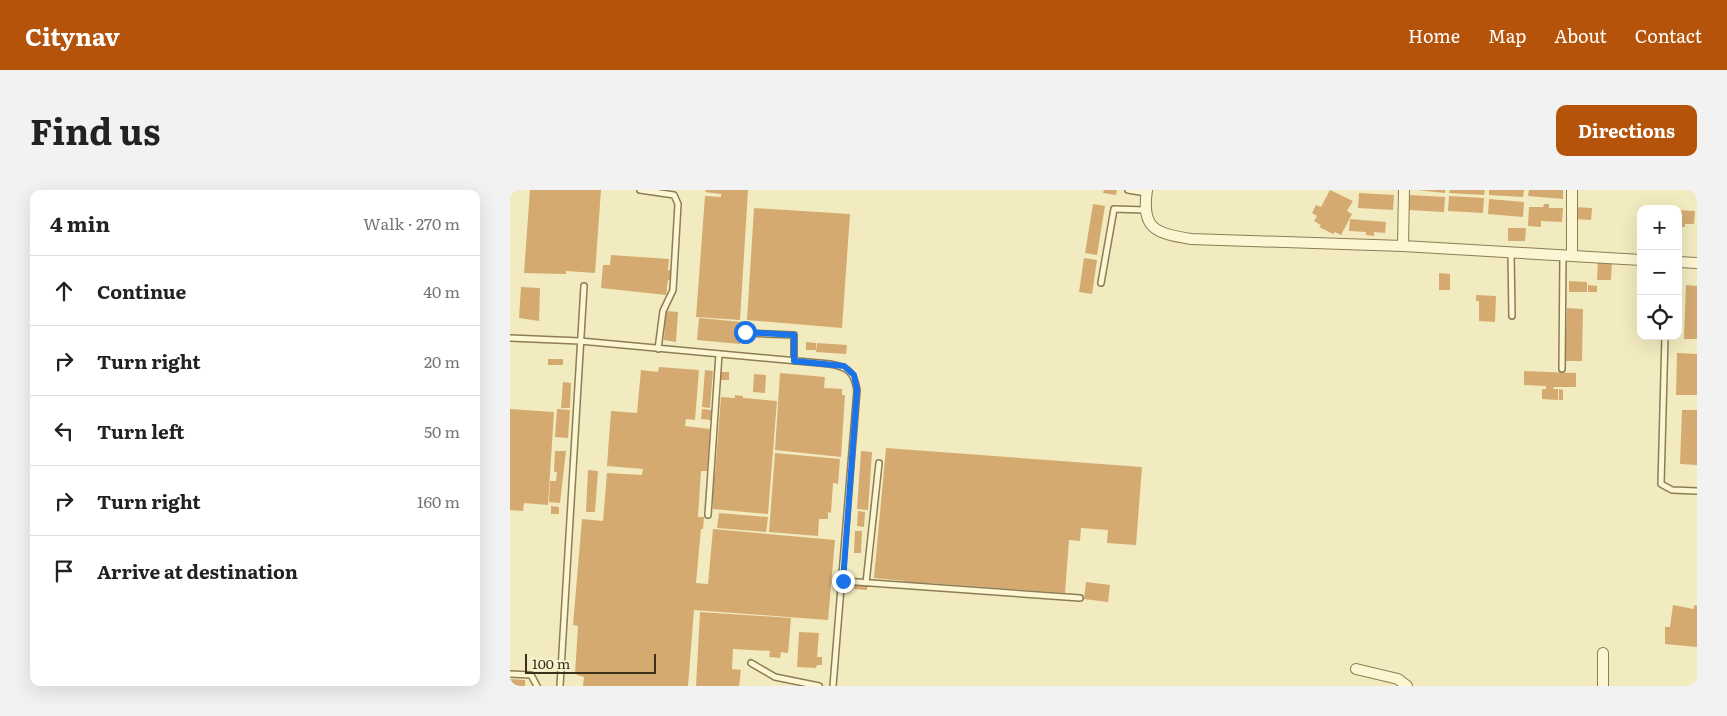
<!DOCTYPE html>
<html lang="en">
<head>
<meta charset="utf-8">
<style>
	:root { --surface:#fff; --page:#f2f2f2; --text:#222; --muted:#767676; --line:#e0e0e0; --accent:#b45309 }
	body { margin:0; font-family:Literata,serif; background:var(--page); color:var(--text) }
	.controls { position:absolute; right:15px; top:15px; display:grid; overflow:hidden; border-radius:10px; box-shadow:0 5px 20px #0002 }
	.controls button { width:45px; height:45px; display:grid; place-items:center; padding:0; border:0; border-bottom:1px solid var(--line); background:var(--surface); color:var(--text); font:25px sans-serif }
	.scale { position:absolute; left:15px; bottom:12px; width:131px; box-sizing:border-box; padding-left:5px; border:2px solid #3b301b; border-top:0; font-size:14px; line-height:18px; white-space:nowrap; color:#3b301b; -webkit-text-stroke:4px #f9f3cf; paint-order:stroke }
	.stop { position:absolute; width:15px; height:15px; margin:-11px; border:4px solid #1a73e8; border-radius:50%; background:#fff }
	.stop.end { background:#1a73e8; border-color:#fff; box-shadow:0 1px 5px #0008 }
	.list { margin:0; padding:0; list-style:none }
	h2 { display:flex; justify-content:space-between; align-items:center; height:65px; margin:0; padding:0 20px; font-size:21px }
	h2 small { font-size:16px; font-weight:400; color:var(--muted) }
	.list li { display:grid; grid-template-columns:32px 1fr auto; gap:15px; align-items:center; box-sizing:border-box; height:70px; padding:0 20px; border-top:1px solid var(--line) }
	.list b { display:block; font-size:19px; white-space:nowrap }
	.list em { font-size:16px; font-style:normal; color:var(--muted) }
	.icon { flex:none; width:28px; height:28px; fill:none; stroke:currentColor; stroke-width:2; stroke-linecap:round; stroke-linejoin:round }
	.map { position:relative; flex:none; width:1187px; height:496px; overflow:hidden; border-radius:10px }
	header { display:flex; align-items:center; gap:30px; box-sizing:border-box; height:70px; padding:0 25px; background:var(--accent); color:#fff }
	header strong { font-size:24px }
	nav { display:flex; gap:28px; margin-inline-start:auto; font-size:18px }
	.intro { display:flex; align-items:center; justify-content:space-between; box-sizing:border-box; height:120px; padding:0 30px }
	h1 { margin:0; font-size:35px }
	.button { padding:12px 22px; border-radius:10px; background:var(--accent); color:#fff; font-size:18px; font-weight:700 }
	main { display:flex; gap:30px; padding:0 30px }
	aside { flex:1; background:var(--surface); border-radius:10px; box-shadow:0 5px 20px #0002 }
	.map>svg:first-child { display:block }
	.building { fill:#d4aa71 }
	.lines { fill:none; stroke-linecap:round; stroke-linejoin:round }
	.service-casing { stroke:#8d7c55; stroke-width:8 }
	.minor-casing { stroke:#8d7c55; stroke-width:12 }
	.service { stroke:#fcf6d3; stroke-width:5 }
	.minor { stroke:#fcf6d3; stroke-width:10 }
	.route { stroke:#1a73e8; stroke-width:6 }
</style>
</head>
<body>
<header>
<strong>Citynav</strong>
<nav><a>Home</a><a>Map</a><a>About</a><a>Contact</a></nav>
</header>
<div class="intro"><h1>Find us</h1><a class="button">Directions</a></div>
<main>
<aside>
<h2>4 min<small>Walk · 270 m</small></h2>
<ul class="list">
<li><svg class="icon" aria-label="ahead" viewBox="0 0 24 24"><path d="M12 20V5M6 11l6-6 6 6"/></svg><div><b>Continue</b></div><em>40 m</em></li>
<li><svg class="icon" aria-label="right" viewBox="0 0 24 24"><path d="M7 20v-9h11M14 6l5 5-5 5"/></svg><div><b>Turn right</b></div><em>20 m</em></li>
<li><svg class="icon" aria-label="left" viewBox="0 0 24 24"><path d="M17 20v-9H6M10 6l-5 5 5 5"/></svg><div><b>Turn left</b></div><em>50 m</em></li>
<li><svg class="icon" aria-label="right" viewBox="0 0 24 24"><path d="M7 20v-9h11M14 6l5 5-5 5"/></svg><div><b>Turn right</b></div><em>160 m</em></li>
<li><svg class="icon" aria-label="arrive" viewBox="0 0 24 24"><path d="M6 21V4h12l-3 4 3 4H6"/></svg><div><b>Arrive at destination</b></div></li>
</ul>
</aside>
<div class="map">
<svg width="1187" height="496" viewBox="0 0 1187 496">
	<rect width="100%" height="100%" fill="#f2ebbf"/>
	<path class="building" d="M20 0H91L85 83 56 81V84L14 83Z
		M196 0H238L230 130 186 127 195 6 211 7V4L195 2Z
		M594 0H607L606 5 593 3Z
		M820 0 843 11 837 21 842 24 831 45 825 42 823 44 809 37 811 35 804 31 807 26 802 23 806 15 811 17Z
		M907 0H935V3Z
		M940 0H975L974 5 939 3Z
		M979 0H1014L1013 7 979 5Z
		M1019 0H1053V9L1018 6Z
		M849 3 884 5 883 20 848 18Z
		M900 5 935 7 934 22 899 20Z
		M939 6 974 8 973 23 938 21Z
		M979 9 1014 12 1013 27 978 24Z
		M583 14 595 16 587 65 575 63Z
		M1034 14H1039V18H1053L1052 32 1031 31V37L1018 36 1019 17H1033Z
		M1064 17 1082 18 1081 30 1064 29Z
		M244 18 340 24 332 138 237 130Z
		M1168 20 1185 21 1184 34H1175V37H1168Z
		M840 29 876 32 875 43 864 42V46L856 45V42L839 41Z
		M998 38H1016L1015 51H998Z
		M101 65 159 69 158 80H162V90H158L156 105 91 98 93 75H100Z
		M574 68 587 70 582 104 569 102Z
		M1088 71 1102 72 1101 90H1087Z
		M929 83 940 84V100H929Z
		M1059 91 1077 92V102H1059Z
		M1078 95 1087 96V102H1078Z
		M1176 95 1187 96V149H1174Z
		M11 97 30 98 29 131 9 128Z
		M966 105 986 106 985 132 969 131V111H966Z
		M1057 118 1073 119 1072 171H1055Z
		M156 121 168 122 166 152 154 150Z
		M189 128 232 132 230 154 187 150Z
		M296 152 306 153V160H296Z
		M307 153 337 155 336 164 306 162Z
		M1167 163 1187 164V205H1166Z
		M38 169H53V175H38Z
		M149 177 189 180 185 230 176 229 175 236 200 239 197 281H191L188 327H194L193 339H191L186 393 198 394 203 339 325 350 318 430 184 420 178 496H73L74 487 65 484 68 436 63 435 72 329 93 331 97 283 132 285 133 279 97 276 101 221 127 223 131 180 148 182Z
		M195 180 203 181 200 218 192 217Z
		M1014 181 1066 183V197H1044L1043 199H1048V210L1032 209V199H1036V196L1014 195Z
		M210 182H219V190H209Z
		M270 183 315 187 314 198 332 199V205H335L331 267 265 260Z
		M244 184 256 185 255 203 243 202Z
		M53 192 61 193 60 218H51Z
		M1049 199 1053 200V210H1049Z
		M225 205 233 206V208L267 211 258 324 203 319V312L201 311 204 295 202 294V285H205L211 207 225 208Z
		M0 219 44 222 38 315 14 313 13 321 0 320Z
		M47 219 60 220 58 248 45 247Z
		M192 219 202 220 201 230 191 229Z
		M1172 220H1187V275L1170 274Z
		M376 258 632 277 626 355 597 353 598 340 571 338 570 351 559 350 555 403 419 393V396L395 395V391L364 388Z
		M45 261H56L50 313 39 312 40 291H46L47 282H44Z
		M351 261 362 262 358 320 347 319Z
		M265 263 330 269 328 294 323 293 321 323 318 322V329H309L308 346 259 342Z
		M78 280 88 281 85 322H76Z
		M41 316 49 317V324H41Z
		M348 321 355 322 354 337 347 336Z
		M209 323 258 327 256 342 207 338Z
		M345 341H352L351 363H344Z
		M576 392 600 395 598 412 574 409Z
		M345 394 357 395V400L344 399Z
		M1163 415 1184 419V415L1187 416V457L1155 454V437H1160Z
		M190 422 281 428 278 463 271 462 270 468 259 467 260 461 223 459 222 479 231 480 229 496H186Z
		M289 442 309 443 307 467H312V475H307L306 478 287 477Z
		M0 489 15 490V496H0Z"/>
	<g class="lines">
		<g class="service-casing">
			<path id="service" d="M130 0 164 5 168 14 163 100 153 121 148 159
				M618 0 636 3
				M1001 63 1002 126
				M591 93 604 19 635 20
				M235 143 284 145V171
				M1155 146 1151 294 1162 300 1187 301
				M0 148 70 151 320 174C338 177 344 182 347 200L323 496
				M1052 179 1053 65
				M198 325 209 164
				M333 391 570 408
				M356 393 369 273
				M241 473 265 487 309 496
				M0 484 21 485 27 496
				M50 496 74 96"/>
		</g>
		<g class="minor-casing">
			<path id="minor" d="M637 0C631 40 646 43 681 49L893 56 1131 70
				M1062 0V65
				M893 56 894 0
				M1168 72 1187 73
				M1093 463V496
				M846 479 888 489 897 496"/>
		</g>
		<use href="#service" class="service"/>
		<use href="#minor" class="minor"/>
	</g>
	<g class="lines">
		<path class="route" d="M235 142 284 145V171L334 176 344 185 347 200 333 391"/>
	</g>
</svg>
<div class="controls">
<button>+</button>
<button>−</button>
<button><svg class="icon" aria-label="locate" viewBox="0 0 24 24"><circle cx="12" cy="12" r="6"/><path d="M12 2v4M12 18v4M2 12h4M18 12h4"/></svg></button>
</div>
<div class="scale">100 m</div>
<div class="stop" style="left:235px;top:142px"></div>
<div class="stop end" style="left:333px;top:391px"></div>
</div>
</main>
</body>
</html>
